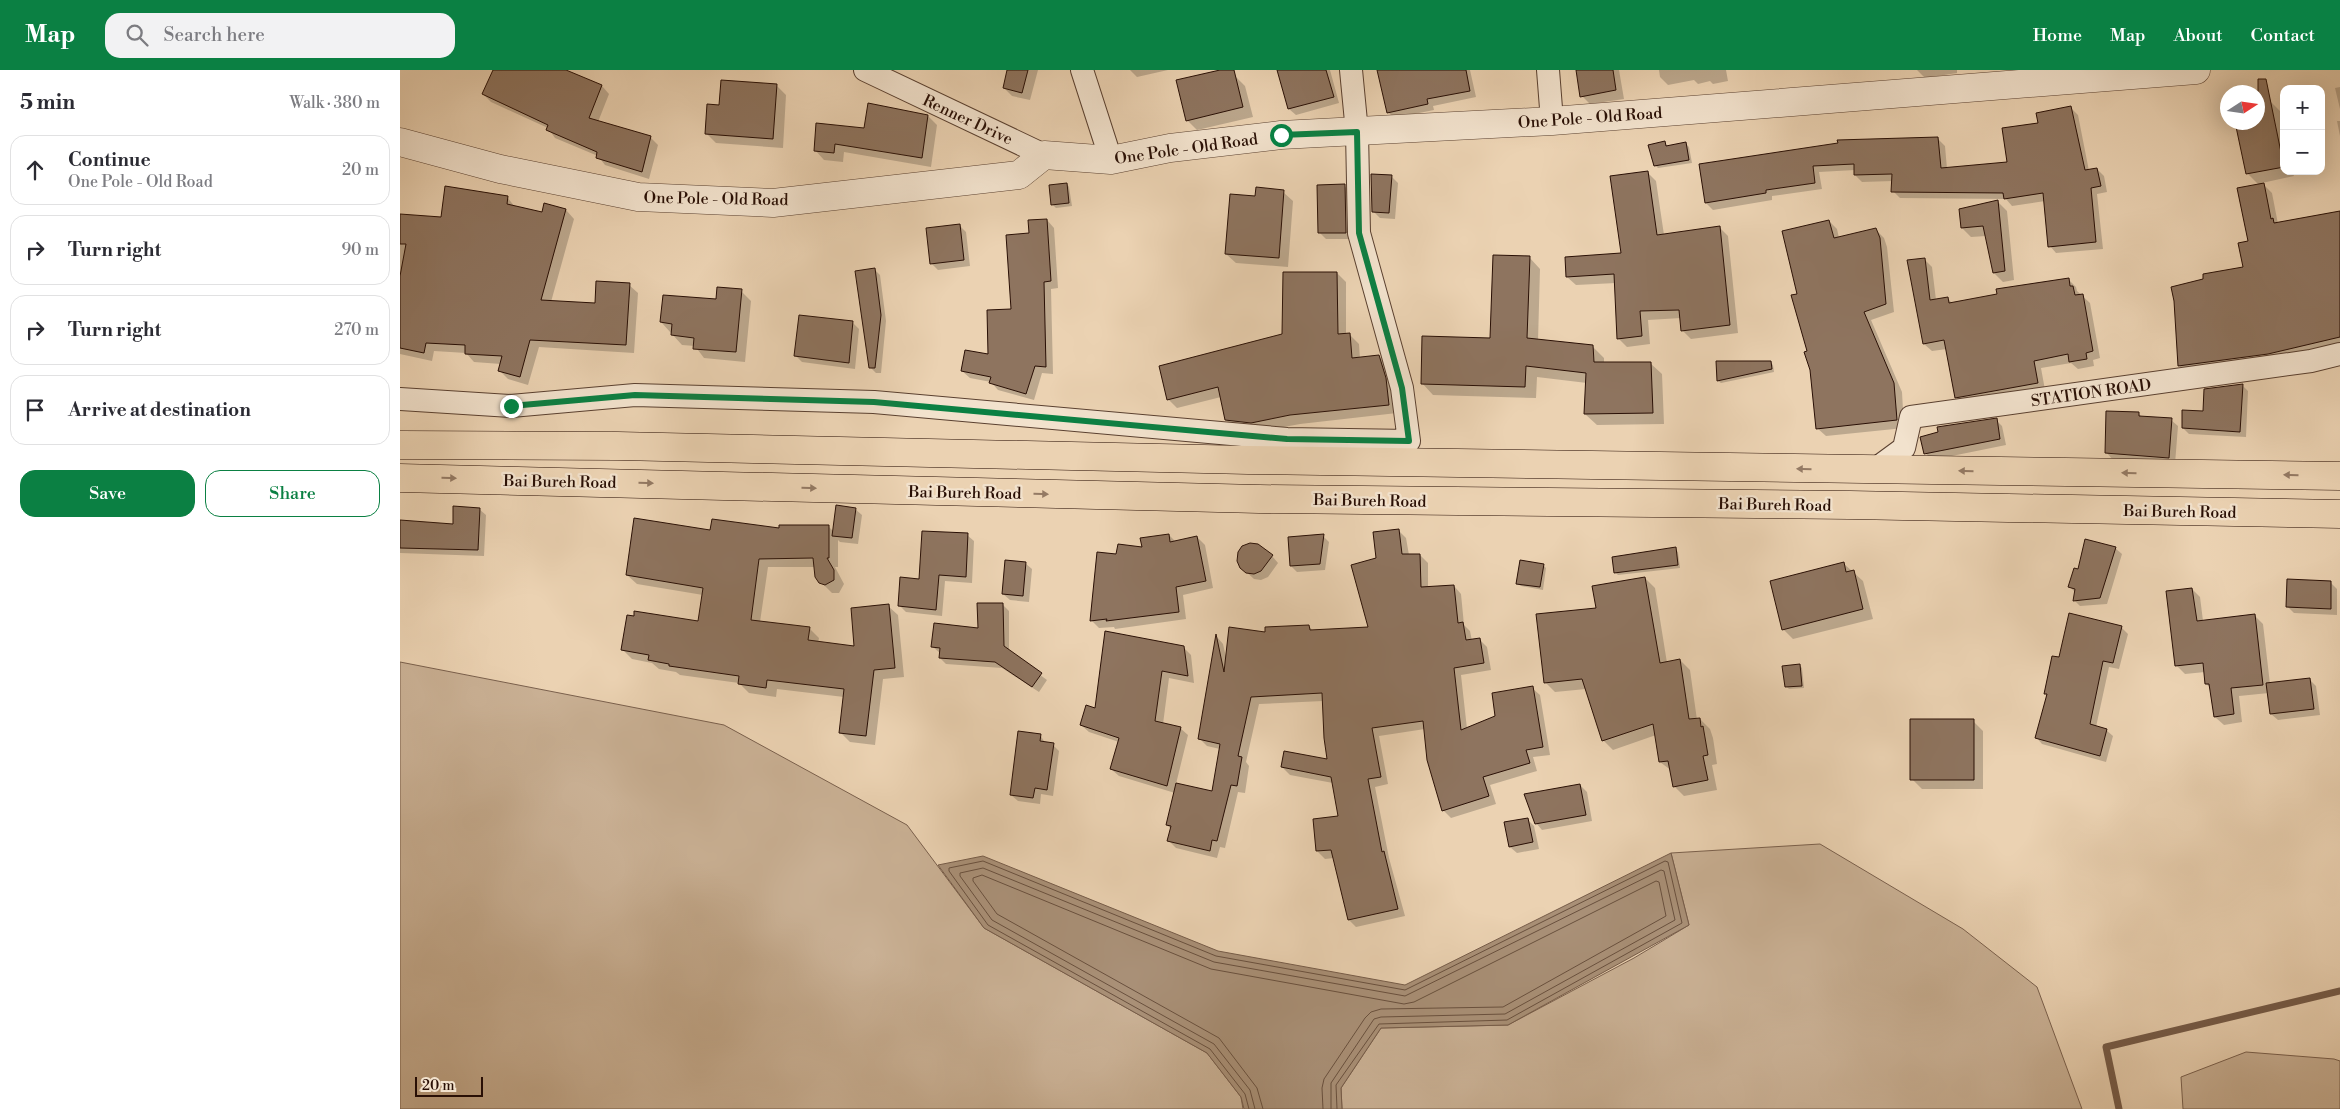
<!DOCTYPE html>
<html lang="en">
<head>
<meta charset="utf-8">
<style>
	:root { --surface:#fff; --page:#f2f2f3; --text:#2b2b33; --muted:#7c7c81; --line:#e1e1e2; --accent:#0b8043 }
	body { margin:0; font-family:"Libre Bodoni",serif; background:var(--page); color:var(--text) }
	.controls { position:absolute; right:15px; top:15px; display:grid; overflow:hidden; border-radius:10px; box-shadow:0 5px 20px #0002 }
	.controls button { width:45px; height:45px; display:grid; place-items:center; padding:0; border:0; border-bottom:1px solid var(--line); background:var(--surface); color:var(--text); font:25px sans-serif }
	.compass { position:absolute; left:1820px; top:15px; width:45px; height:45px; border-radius:50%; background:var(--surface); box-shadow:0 5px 20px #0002; rotate:78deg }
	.scale { position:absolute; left:15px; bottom:12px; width:68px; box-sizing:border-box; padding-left:5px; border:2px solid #290f05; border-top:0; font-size:14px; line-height:18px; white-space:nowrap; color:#290f05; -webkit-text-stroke:4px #f2e2cd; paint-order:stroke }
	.stop { position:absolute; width:15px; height:15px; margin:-11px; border:4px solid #0b8043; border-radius:50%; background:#fff }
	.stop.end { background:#0b8043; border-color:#fff; box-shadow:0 1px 5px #0008 }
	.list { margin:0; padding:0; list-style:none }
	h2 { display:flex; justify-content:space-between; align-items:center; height:65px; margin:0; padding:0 20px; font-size:21px }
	h2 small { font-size:16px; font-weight:400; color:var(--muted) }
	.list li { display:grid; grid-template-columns:32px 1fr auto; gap:15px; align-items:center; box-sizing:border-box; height:70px; margin:0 10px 10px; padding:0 10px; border:1px solid var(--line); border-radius:15px }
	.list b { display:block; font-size:19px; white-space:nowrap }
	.list p { margin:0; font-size:16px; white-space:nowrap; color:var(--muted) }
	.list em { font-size:16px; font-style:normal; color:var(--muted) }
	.actions { display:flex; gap:10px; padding:15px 20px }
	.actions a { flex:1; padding:11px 0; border:1px solid var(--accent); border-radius:15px; text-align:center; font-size:18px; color:var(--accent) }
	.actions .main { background:var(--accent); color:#fff }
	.icon { flex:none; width:28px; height:28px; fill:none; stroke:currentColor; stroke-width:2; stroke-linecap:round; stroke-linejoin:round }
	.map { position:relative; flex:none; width:1940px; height:1039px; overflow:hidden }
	header { display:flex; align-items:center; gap:30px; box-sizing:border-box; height:70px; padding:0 25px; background:var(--accent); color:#fff }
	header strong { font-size:24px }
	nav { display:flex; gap:28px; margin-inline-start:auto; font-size:18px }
	.search { width:350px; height:45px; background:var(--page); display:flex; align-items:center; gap:12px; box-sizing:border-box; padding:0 18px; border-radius:15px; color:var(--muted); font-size:19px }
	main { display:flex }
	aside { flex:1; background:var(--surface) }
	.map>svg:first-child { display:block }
	.green { fill:#cab195; stroke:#7a604d }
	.water { fill:#a99077; stroke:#765c49 }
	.shadow { fill:#0003 }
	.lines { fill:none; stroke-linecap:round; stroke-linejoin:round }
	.shore { stroke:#69503e; stroke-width:1 }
	.stream { stroke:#765c49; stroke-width:7 }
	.building { fill:#8e745f; stroke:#290f05 }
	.minor-casing { stroke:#5a4030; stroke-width:24 }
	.tertiary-casing { stroke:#5a4030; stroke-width:29 }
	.trunk-casing { stroke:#290f05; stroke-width:29 }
	.minor { stroke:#f2e2cd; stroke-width:22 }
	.tertiary { stroke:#f2e2cd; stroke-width:28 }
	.trunk { stroke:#ebd2b2; stroke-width:28 }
	.oneway { fill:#947a64 }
	.route { stroke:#0b8043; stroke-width:6 }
	.labels { text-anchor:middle; stroke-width:4.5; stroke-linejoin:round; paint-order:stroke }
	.street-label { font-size:16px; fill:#290f05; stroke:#f2e2cd }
</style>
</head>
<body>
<header>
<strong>Map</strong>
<div class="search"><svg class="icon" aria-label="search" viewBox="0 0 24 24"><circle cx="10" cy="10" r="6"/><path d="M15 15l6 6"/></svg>Search here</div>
<nav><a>Home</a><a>Map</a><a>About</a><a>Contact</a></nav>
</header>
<main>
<aside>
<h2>5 min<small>Walk · 380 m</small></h2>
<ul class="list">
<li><svg class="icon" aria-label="ahead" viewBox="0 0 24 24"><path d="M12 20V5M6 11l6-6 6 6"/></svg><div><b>Continue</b><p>One Pole - Old Road</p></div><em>20 m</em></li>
<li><svg class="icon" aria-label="right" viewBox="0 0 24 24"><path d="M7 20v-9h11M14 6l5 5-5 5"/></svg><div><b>Turn right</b></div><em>90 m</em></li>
<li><svg class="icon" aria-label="right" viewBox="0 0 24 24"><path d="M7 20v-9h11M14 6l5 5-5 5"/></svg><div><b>Turn right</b></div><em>270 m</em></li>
<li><svg class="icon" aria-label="arrive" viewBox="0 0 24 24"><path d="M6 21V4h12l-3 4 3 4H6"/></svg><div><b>Arrive at destination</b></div></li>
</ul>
<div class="actions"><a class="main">Save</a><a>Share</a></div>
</aside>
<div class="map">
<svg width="1940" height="1039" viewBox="0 0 1940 1039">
	<rect width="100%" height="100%" fill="#ebd2b2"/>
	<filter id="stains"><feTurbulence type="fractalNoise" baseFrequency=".004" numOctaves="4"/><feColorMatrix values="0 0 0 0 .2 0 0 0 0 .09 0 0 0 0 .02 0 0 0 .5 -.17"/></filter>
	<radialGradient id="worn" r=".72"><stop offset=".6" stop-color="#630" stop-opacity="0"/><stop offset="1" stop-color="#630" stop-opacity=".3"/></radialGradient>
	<path class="green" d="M0 592 324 655 507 755 584 858 807 983 841 1027 843 1039H0Z
		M1420 774 1563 859 1637 917 1682 1039H942L941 1018 981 958 1108 955 1234 888 1289 855 1271 783Z
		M1846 982 1934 989 1940 991V1039H1783L1781 1007Z"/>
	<path class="water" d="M1271 783 1289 855 1108 955 981 958 941 1018 942 1039H844L841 1027 807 983 584 858 538 795 583 786 818 881 1005 915Z"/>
	<path class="shadow" d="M94 0H157L171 3 202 16 209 24 198 52 250 67 258 75 249 109 205 95 198 86 155 68 148 58 91 32 83 24Z
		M609 0H638L630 30 612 26 604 18Z
		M730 0H768L737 7Z
		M878 0H930L939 33 896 45 889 39Z
		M979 0H1070L1076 27 1033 36 1034 40 994 48 988 42Z
		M1177 0H1219L1224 29 1190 34 1182 26Z
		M1259 0H1326L1328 11 1313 14 1310 11 1298 14 1294 10 1268 15 1260 7Z
		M1517 0H1557V3L1525 8Z
		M835 6 845 16 853 47 797 60 787 50Z
		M376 15 386 25 383 78 316 73 306 63 320 36Z
		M1940 17V39L1935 18Z
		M1870 31 1880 41 1884 60V101H1892L1894 106 1862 113 1872 123 1878 154 1940 142V277L1788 304 1779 296 1845 198 1859 115 1848 104 1837 52H1858V34Z
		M1671 38 1678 45 1689 101 1697 99 1704 106 1707 122 1697 124 1703 179 1656 183 1650 176 1645 131 1612 136 1606 129 1500 128 1493 121V111L1462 112 1455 105V100L1419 102 1422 119 1372 126V130L1313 140 1306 133 1301 95 1538 69 1545 76 1547 99 1609 94 1639 54Z
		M528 46 537 55 531 97 444 82 443 92 424 90 415 80 465 59Z
		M1937 51H1940V66Z
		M1265 73 1268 77 1286 74 1289 77 1292 93 1258 98 1255 95Z
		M1248 103 1256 111 1264 165 1320 158 1328 166 1338 263 1291 269 1282 260 1281 248 1248 250 1250 274 1227 277 1218 268 1216 213 1176 215 1167 207 1222 184Z
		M991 106 998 113 995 149 980 148 973 141Z
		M667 114 669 117 672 136 656 138 653 135Z
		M944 116 951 122 952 169H926L920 163Z
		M883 122 893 131 888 197 836 193 826 184 856 127Z
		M107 127 115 137 143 143 145 134 166 140 174 149 151 232 196 234 229 215 238 223 234 283 139 277 128 315 108 309 100 301 101 294 74 292 66 283 34 281 32 291 0 284V145L42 148Z
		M1598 132 1607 141 1614 210 1603 212 1594 203 1586 166 1571 167 1562 158Z
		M647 150 654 158 658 218 651 219 653 304 642 303 634 330 598 320 591 312 570 308 562 301 590 285 612 241 630 164Z
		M1429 151 1437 159 1439 168 1476 160 1484 168 1487 177 1494 242 1471 250 1502 322 1504 358 1426 366 1417 358 1409 282 1398 224Z
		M560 156 566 162 570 196 538 200 531 193Z
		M1129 187 1140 199 1138 271 1192 276 1204 288V293H1250L1262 304 1264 354 1197 355 1185 344 1187 313 1137 307 1136 328 1033 325 1022 313 1091 270Z
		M1524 189 1532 197 1536 230 1547 228 1553 234 1669 210 1676 217 1677 221 1690 233 1700 288 1693 290 1694 296 1678 299 1671 293 1641 298 1645 320 1563 335 1556 327 1547 279 1532 281 1524 274 1508 191Z
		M474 199 480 205 486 251 481 303H476L470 297Z
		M937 203 946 212V265H950L959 274 960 289 979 286 988 296 997 343 900 354 861 361 835 359 826 350 821 327 777 338 768 329 884 265Z
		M341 221 351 231 345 292 304 288 295 276 282 275 261 252Z
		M453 253 459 259 455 299 402 292 396 286Z
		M1370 292 1373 295 1374 302 1321 313 1318 311Z
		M1842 315 1848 321 1846 367 1789 364 1783 358Z
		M1738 343 1743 348 1771 350 1778 356 1775 394 1713 390 1707 383Z
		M1596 350 1602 356 1606 375 1532 390 1526 384Z
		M79 439 86 445 84 486 0 483V452L54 455Z
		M455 439 462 445 458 474 440 472 438 470V497H435L444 514 439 523H432L418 509 416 497H368L360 552 409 558 419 568 418 573 456 577 488 536 498 545 504 607 483 609 475 675 450 672 440 662 444 627 377 619 376 627 349 623 339 613 280 605 276 602 259 599 252 593 232 589 223 580 299 553 303 525 237 514 227 505 312 461 428 456 434 462Z
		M998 460 1006 468 1009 485H1020L1028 493V518L1054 516 1061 524 1064 555 1070 561 1072 571 1079 569 1087 577 1091 600 1061 605 1067 659 1097 647 1132 618 1140 625 1150 685 1133 687 1137 701 1090 715 1096 734 1051 748 1043 740 1025 659 979 666 988 714 975 717 989 788 1005 846 956 857 949 850 934 788 925 789 917 781 940 747 933 713 890 705 882 697 929 690 923 631 859 634 846 692 849 696 845 723 838 722 825 778 820 777 817 788 776 778 768 770 771 759 767 755 775 723 719 706 711 699 719 672 689 662 681 655 696 639 783 577 791 585 794 613 769 608 763 654 780 658 788 665 776 714 813 723 820 679 807 676 799 668 817 567 823 574 826 587 867 564 909 556 913 561 970 558 978 489Z
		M567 465 574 471 572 513 545 511 542 546 506 542 499 535 520 510Z
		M769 465 776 472 797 467 805 475 813 518 783 525 786 549 715 559 714 557 699 558 691 550 718 486 743 478Z
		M923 466 929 472 925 500 897 502 891 496Z
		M1715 478 1722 484 1707 534 1680 536 1674 530 1676 523 1670 517 1679 501Z
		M1275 479 1278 482 1280 498 1218 505 1215 502Z
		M872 486 878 493 868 507 861 510 854 509 841 497Z
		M625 493 632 499 629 532 610 530 603 524Z
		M1443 493 1463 511 1473 549 1393 569 1383 559Z
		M1143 495 1146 498 1143 520 1121 516 1118 514Z
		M1245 508 1255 518 1267 593 1280 590 1290 600 1297 650 1300 649 1310 659 1313 668 1317 694 1312 695 1317 720 1284 726 1274 716 1272 701 1260 692 1256 665 1213 680 1203 670 1186 619 1155 622 1145 612 1197 539Z
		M1931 513 1937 519V545L1894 543 1887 536Z
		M1792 519 1800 527 1803 551 1854 545 1863 554 1870 614 1910 610 1916 616 1920 645 1878 650 1871 644 1869 623 1839 626 1842 652 1824 655 1815 647 1811 618 1806 614 1805 602 1785 604 1777 596 1768 522Z
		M603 535 609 541V582L647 610 639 622 602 598 546 594 540 588V583L533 577 579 559Z
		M1721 557 1728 564 1719 599 1709 597 1696 657 1706 660 1713 666 1706 692 1642 674 1636 667 1648 625 1646 623 1660 588Z
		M1399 595 1402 598 1404 618 1389 619 1386 616Z
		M1573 651 1583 661V719H1522L1512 709Z
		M640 665 646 674 653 675 659 681 653 726 641 724 640 734 618 731 611 725Z
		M1180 715 1187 722 1192 751 1142 760 1136 753Z
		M1127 749 1134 756 1139 779 1117 783 1110 777 1106 753Z"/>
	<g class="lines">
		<path class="shore" d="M849 1039 845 1024 810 979 588 855 549 801V798L583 791 816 886 1005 920 1265 791 1268 792 1282 853 1107 950 979 954 936 1015 937 1039
			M855 1039 850 1020 814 974 592 850 560 806V803L583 798 814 892 1005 926 1261 800 1264 801 1275 850 1105 944 981 947 974 949 931 1013V1039
			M863 1039 857 1018 819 968 597 844 573 811V808L582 805 811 899 1004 934 1014 932 1256 811 1259 812 1266 846 1103 937 981 939 971 942 965 948 924 1009 922 1018 923 1039"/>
		<path class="stream" d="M1719 1039 1706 977 1940 921"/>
	</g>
	<path class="building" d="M93 0H166L202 15 189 48 251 66 242 102 196 88 197 82 146 60 148 55 82 24Z
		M607 0H628L622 23 603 18Z
		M820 0H834L843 37 786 51 776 10Z
		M877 0H926L934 27 888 39Z
		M977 0H1066L1070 21 1027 29 1028 34 987 43Z
		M1176 0H1213L1216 20 1180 27Z
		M1858 9H1866L1884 97 1846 104 1835 52H1858Z
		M321 10 377 14 373 69 305 64 307 34 319 35Z
		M468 33 528 45 522 88 435 74 434 83 414 81 416 53 464 58Z
		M1671 36 1685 100 1697 98 1701 116 1691 118 1696 172 1648 177 1643 123 1604 129 1603 123 1491 122 1492 104 1454 105V94L1413 96 1415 113 1366 120V123L1305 133 1299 94 1438 73 1437 70 1538 67 1541 98 1607 92 1602 58 1638 53 1636 43Z
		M1265 71 1266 76 1286 72 1289 90 1254 96 1248 75Z
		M1248 101 1257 165 1320 156 1330 255 1281 261 1279 240 1240 241 1242 266 1217 269 1214 204 1166 207 1165 187 1221 183 1210 106Z
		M971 104 992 105 989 143 972 142Z
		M667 113 669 133 651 135 649 115Z
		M1864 113 1871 149 1873 148 1874 153 1940 141V267L1868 284 1778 296 1774 231 1771 217 1803 209V204L1843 197 1838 173 1848 171 1837 118Z
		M945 114 946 163H918L917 115Z
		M45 116 108 126 107 134 142 142 144 133 166 139 141 230 195 233 196 211 230 213 226 275 130 270 120 307 98 301 102 286 65 284V275L26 273 24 283 0 278V206L6 174H0V144L41 147Z
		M856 117 884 120 879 188 825 184 830 124 855 126Z
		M1598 130 1605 201 1593 203 1583 156 1561 158 1559 139Z
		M647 149 651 211 644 212 646 297 635 296 626 324 589 313 591 307 561 301 565 280 588 284 587 240 611 239 606 165 629 163 628 150Z
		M1429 150 1434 168 1476 158 1480 168 1486 234 1464 242 1494 313 1497 350 1416 359 1410 300 1404 282 1407 281 1391 225 1397 224 1382 161Z
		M560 154 564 190 530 194 526 158Z
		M1093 185 1130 186 1127 268 1193 275 1194 292H1251L1253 343 1184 344 1186 303 1126 296 1125 317 1021 314 1022 266 1090 268Z
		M1525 188 1530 230 1548 227 1549 233 1597 224 1596 219 1669 208 1670 216H1673L1675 225 1683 224 1693 281 1686 283 1687 289 1669 292 1668 284 1634 291 1638 313 1555 328 1544 270 1523 274 1507 190Z
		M475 198 481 245 475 298H469L455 201Z
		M883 202H937L938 264 950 263 952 288 979 285 986 308 989 335 890 345 851 353 825 350 818 317 767 330 759 296 882 264Z
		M317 217 342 219 336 282 293 279 294 268 271 265 272 254 260 252 263 225 316 229Z
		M399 245 453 251 449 293 394 286Z
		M1316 291H1371L1372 299 1317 311Z
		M1843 314 1840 362 1782 358V340L1803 341 1804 319Z
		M1706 341 1739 342V346L1772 348 1769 388 1705 383Z
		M1597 348 1600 369 1524 384 1520 367 1538 362 1537 357Z
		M436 435 456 438 452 468 432 466Z
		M53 436 80 438 78 480 0 478V450L53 454Z
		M234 448 310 460 312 449 379 458V455H429V488H427L434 500V510L425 515 419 513 415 507 413 488 359 489 351 550 410 557 408 570 454 576 451 538 489 534 495 598 474 600 466 666 439 663 444 619 367 610 366 618 338 614 339 606 269 596V594L248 590 249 585 221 580 227 545 234 546V541L298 551 303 518 226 505Z
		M999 459 1002 484H1020L1021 517 1054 515 1058 553 1063 552 1066 570 1080 568 1084 593 1054 598 1061 660 1095 646 1092 623 1133 616 1143 677 1126 680 1130 693 1083 707 1089 726 1042 741 1027 690 1023 651 972 658 981 707 968 709 982 782 984 781 998 839 948 850 931 780 916 781 913 749 938 746 931 707 881 697 884 681 927 689 924 668 922 623 851 627 838 686 842 687 837 716 831 715 817 771 812 770 810 781 767 771 771 756 766 755 776 713 812 721 820 674 798 669 816 564 824 602 829 557 865 562V557L909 555 910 560 968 557 951 495 976 488 973 462Z
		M522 461 568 463 566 507 539 505 536 540 498 536 500 507 519 509Z
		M769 464 770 472 797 466 806 511 776 517 779 542 706 551 707 549 690 551 697 482 716 484 718 474 742 477 740 468Z
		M924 464 920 494 890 496 888 467Z
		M1685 469 1716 477 1700 528 1673 531 1675 519 1668 517 1674 498 1678 499Z
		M850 473 858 474 873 485 861 501 854 504 846 503 840 498 837 491 838 482 842 476Z
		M1276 477 1278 495 1214 503 1212 487Z
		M605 490 626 492 623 526 602 524Z
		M1120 490 1144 494 1140 517 1116 514Z
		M1444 492 1446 502 1454 500 1463 539 1382 560 1370 511Z
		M1245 507 1260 593 1280 589 1289 649 1300 648 1301 657 1303 656 1308 685 1303 686 1308 710 1273 717 1268 691 1259 692 1253 654 1202 671 1182 609 1144 613 1136 544 1196 538 1192 516Z
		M1887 509 1931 511V539L1886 537Z
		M1792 518 1797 551 1855 544 1863 615 1831 618 1834 644 1814 647 1809 614H1805L1803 593 1775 596 1766 521Z
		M577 533H603L604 576 642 603 632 617 595 592 539 588 540 578 531 577 534 553 578 558Z
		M1669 543 1722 556 1713 593 1703 591 1690 654 1707 659 1700 686 1635 668 1647 624H1644L1652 586 1659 587Z
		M705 561 784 576 788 606 762 601 755 651 781 657 767 716 710 699 719 668 680 655 686 635 695 638Z
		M1400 594 1402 616 1385 617 1382 596Z
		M1910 608 1914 639 1870 644 1866 613Z
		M1510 649H1574V710H1510Z
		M618 661 641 664 640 671 654 673 647 720 635 718 633 728 610 725Z
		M1180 714 1186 745 1135 754 1124 724Z
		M1128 748 1133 772 1109 777 1104 752Z"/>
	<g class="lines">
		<g class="minor-casing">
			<path id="minor" d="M465 0 644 85
				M682 0 711 90
				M1148 0 1152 51
				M0 329 111 336 235 325 474 332 887 369 1009 371 1002 318 959 163 957 62 951 0
				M1474 400 1504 378 1511 347 1911 291 1940 284"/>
		</g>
		<g class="tertiary-casing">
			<path id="tertiary" d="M0 72 100 99 238 127 373 133 619 105 644 85 711 90 770 78 881 65 1152 51 1796 0"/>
		</g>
		<g class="trunk-casing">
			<path id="trunk" d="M0 375 218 376 848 390 1940 406
				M0 408 859 429 1450 435 1940 444"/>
		</g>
		<use href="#minor" class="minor"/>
		<use href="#tertiary" class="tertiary"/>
		<use href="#trunk" class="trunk"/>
	</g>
	<defs><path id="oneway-solid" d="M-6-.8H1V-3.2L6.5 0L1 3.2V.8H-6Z" transform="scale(1.25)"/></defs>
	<g class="oneway">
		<use href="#oneway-solid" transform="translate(1404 399) rotate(-179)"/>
		<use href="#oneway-solid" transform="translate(1566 401) rotate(-179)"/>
		<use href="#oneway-solid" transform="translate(1729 403) rotate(-179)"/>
		<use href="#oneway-solid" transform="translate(1891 405) rotate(-179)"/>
		<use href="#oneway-solid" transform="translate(49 408) rotate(1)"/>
		<use href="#oneway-solid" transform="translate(246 413) rotate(1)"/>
		<use href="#oneway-solid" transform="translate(409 418) rotate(1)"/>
		<use href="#oneway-solid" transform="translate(641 424) rotate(1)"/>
	</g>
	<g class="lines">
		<path class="route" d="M111 336 235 325 474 332 887 369 1009 371 1002 318 959 163 957 62 881 65"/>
	</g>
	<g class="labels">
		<g class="street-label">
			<text transform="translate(1190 47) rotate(-4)" y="6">One Pole - Old Road</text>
			<text transform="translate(568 49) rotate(25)" y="6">Renner Drive</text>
			<text transform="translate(786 78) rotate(-8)" y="6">One Pole - Old Road</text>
			<text transform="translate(316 128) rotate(1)" y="6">One Pole - Old Road</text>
			<text transform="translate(1691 322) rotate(-8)" y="6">STATION ROAD</text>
			<text transform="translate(160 411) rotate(1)" y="6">Bai Bureh Road</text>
			<text transform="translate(565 422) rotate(1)" y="6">Bai Bureh Road</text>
			<text transform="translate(970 430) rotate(1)" y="6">Bai Bureh Road</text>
			<text transform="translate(1375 434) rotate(1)" y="6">Bai Bureh Road</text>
			<text transform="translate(1780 441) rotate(1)" y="6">Bai Bureh Road</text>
		</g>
	</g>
	<rect width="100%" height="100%" filter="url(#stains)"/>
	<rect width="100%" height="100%" fill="url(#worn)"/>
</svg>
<div class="controls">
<button>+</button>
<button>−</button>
</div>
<svg class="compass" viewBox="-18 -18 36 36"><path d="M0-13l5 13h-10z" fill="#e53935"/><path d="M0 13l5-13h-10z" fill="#7c7c81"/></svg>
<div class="scale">20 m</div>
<div class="stop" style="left:881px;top:65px"></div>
<div class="stop end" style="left:111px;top:336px"></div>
</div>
</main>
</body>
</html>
